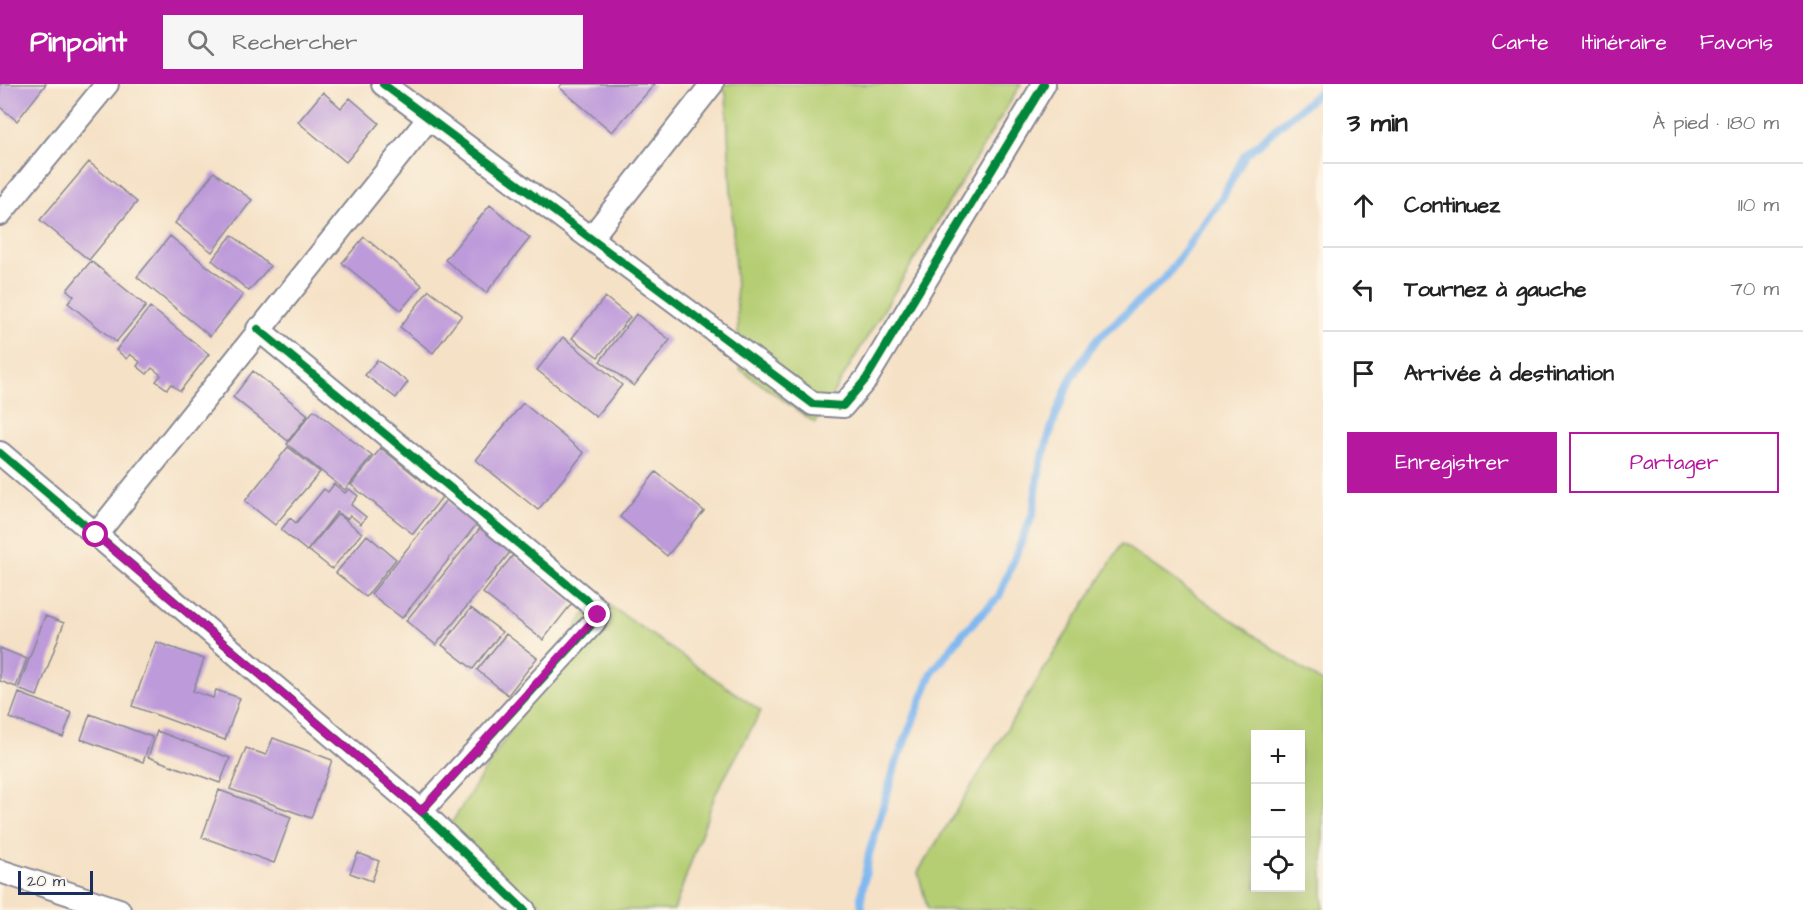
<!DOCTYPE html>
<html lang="fr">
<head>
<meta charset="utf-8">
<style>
	:root { --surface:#fff; --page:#f6f6f6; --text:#222; --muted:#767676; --line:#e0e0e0; --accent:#b5179e }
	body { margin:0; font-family:"Architects Daughter",sans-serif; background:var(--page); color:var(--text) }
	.controls { position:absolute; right:18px; bottom:18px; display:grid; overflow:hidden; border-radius:0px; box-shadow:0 6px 24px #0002 }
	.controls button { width:54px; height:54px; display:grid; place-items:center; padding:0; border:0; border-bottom:2px solid var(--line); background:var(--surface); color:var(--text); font:30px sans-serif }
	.scale { position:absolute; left:18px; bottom:15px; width:75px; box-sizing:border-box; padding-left:6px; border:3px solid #1b2f5e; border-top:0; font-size:16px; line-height:21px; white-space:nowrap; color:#1b2f5e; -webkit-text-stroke:4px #fcf5e5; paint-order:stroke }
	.stop { position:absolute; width:18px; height:18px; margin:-14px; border:4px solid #b5179e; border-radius:50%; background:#fff }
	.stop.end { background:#b5179e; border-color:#fff; box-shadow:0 2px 6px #0008 }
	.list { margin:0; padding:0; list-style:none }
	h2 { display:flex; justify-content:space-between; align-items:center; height:78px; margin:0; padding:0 24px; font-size:26px }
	h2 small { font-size:20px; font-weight:400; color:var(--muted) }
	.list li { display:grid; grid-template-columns:39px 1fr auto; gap:18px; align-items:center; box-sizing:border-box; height:84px; padding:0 24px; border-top:2px solid var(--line) }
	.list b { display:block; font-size:22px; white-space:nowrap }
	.list em { font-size:20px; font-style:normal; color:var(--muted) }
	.actions { display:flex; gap:12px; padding:18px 24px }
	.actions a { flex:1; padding:14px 0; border:2px solid var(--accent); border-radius:0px; text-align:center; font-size:21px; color:var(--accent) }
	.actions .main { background:var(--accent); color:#fff }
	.icon { flex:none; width:33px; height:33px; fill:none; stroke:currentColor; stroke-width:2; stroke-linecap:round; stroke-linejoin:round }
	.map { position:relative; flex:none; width:1323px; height:826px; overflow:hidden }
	header { display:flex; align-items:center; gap:36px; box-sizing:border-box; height:84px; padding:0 30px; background:var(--accent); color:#fff }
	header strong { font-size:28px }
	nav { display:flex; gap:33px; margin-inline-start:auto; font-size:21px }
	.search { width:420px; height:54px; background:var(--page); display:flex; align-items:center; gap:15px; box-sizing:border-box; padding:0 21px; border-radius:0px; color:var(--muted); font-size:22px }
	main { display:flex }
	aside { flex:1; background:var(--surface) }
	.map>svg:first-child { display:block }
	.green { fill:#b5ce73; stroke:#687e68; stroke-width:1.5; fill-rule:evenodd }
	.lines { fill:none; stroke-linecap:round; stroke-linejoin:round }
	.stream { stroke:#80b8f0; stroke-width:8 }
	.building { fill:#bd9ada }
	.street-casing { stroke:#888892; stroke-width:26 }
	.street { stroke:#fff; stroke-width:22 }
	.cycleway-casing { stroke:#fcf5e5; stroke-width:11 }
	.cycleway { stroke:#00873e; stroke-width:8 }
	.route { stroke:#b5179e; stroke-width:8 }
</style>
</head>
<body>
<header>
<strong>Pinpoint</strong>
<div class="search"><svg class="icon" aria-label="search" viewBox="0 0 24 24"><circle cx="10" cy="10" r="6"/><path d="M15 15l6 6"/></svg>Rechercher</div>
<nav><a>Carte</a><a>Itinéraire</a><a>Favoris</a></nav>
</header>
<main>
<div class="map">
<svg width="1323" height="826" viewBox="0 0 1323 826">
	<rect width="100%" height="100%" fill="#fcf5e5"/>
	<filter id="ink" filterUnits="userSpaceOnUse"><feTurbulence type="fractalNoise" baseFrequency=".0167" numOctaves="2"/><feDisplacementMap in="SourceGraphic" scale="12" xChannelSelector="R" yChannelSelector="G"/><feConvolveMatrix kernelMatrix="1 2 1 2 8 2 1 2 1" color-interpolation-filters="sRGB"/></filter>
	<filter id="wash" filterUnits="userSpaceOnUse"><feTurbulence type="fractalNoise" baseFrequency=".008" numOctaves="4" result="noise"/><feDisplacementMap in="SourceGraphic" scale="24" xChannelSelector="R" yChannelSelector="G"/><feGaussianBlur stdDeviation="1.35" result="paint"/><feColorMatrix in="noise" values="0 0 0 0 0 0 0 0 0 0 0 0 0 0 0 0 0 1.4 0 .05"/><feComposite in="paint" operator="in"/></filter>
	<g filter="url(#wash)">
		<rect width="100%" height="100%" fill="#f5e1c6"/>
		<path class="green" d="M718 0H1021L815 339 740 285 726 9Z
			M1122 460 1323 599V826H928L918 788ZM1256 650H1300V804H1256Z
			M596 512 761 627 715 711 674 826H548L445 749Z"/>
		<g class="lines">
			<path class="stream" d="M862 826 861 814 869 770 896 679 932 589 963 549 999 512 1033 429 1040 382 1053 339 1070 296 1095 257 1166 193 1222 114 1245 71 1323 5"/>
		</g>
		<g id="blocks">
			<path class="building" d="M0 0H46L17 37 0 23Z
				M562 0H655L612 48 559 3Z
				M323 8 341 24 350 14 379 39 346 78 298 38Z
				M89 78 137 118 89 176 40 136Z
				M214 88 252 116 212 168 175 139Z
				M490 121 530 154 486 209 445 176Z
				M232 151 270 182 249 207 212 176Z
				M170 152 243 211 210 252 137 193Z
				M364 153 422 201 401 226 342 179Z
				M91 177 146 222 116 258 68 219 74 212 67 206Z
				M429 206 462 231 433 269 400 243Z
				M605 213 630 233 598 273 572 254Z
				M150 223 209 270 180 307 171 300 167 305 156 297 161 291 152 284 147 290 137 282 140 278 130 270 127 275 116 266Z
				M636 230 670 256 634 302 600 277Z
				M563 253 622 301 596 333 537 286Z
				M377 276 408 298 396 314 365 291Z
				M253 287 308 331 288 357 233 313Z
				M523 319 584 369 538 426 476 376Z
				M314 326 372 372 345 406 287 360Z
				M288 363 320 388 275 441 245 417Z
				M381 364 442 413 413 450 351 401Z
				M656 388 704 427 667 472 620 433Z
				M334 400 345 409 349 405 358 412 351 421 366 433 361 440 350 431 347 435 337 428 307 467 281 446 290 434 296 439 324 405 328 408Z
				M446 416 477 440 402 534 371 510Z
				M338 430 362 449 332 485 308 466Z
				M481 443 511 467 436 561 406 537Z
				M367 451 396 475 366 513 336 489Z
				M513 471 573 518 543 556 483 509Z
				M471 524 502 548 473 585 442 561Z
				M45 532 64 539 37 612 18 605Z
				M506 550 537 574 508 611 477 586Z
				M156 558 204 575 193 607 213 614 216 606 240 614 225 656 132 622Z
				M0 564 27 575 16 603 0 597Z
				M19 609 72 629 63 653 10 634Z
				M90 630 152 653 143 678 81 655Z
				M157 647 230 674 220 699 148 673Z
				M273 654 332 676 311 734 230 705 246 664 266 671Z
				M219 706 291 733 274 779 202 753Z
				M358 769 379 777 372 797 350 789Z"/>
		</g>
	</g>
	<g filter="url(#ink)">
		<use href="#blocks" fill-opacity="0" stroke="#888892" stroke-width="1.5"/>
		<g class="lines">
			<g class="street-casing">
				<path id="street" d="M383 0 813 320 843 322 866 295 1044 0
					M0 130 107 0
					M591 154 712 0
					M258 245 596 524 598 531 594 538 421 727
					M0 369 421 727 524 826
					M96 451 429 34
					M0 787 119 826"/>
			</g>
			<use href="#street" class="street"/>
			<g class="cycleway-casing">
				<path id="cycleway" d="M383 0 813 320 843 322 866 295 1044 0
					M258 245 596 524 598 531 594 538 421 727
					M0 369 421 727 524 826"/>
			</g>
			<use href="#cycleway" class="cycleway"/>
		</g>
	</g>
	<g class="lines" filter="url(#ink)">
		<path class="route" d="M96 451 421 727 598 531"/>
	</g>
</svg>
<div class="controls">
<button>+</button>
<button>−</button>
<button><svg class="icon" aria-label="locate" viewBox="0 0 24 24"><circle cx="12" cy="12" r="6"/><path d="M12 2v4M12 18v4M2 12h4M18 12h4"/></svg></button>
</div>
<div class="scale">20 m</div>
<div class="stop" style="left:96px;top:451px"></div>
<div class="stop end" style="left:598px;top:531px"></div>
</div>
<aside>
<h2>3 min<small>À pied · 180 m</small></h2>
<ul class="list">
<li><svg class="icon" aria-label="ahead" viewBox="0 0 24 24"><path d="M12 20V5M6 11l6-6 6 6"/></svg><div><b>Continuez</b></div><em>110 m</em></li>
<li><svg class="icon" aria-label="left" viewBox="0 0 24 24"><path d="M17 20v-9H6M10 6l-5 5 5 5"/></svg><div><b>Tournez à gauche</b></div><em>70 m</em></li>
<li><svg class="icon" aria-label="arrive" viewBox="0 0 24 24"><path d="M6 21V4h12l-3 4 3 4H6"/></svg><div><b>Arrivée à destination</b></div></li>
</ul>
<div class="actions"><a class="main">Enregistrer</a><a>Partager</a></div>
</aside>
</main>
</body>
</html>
